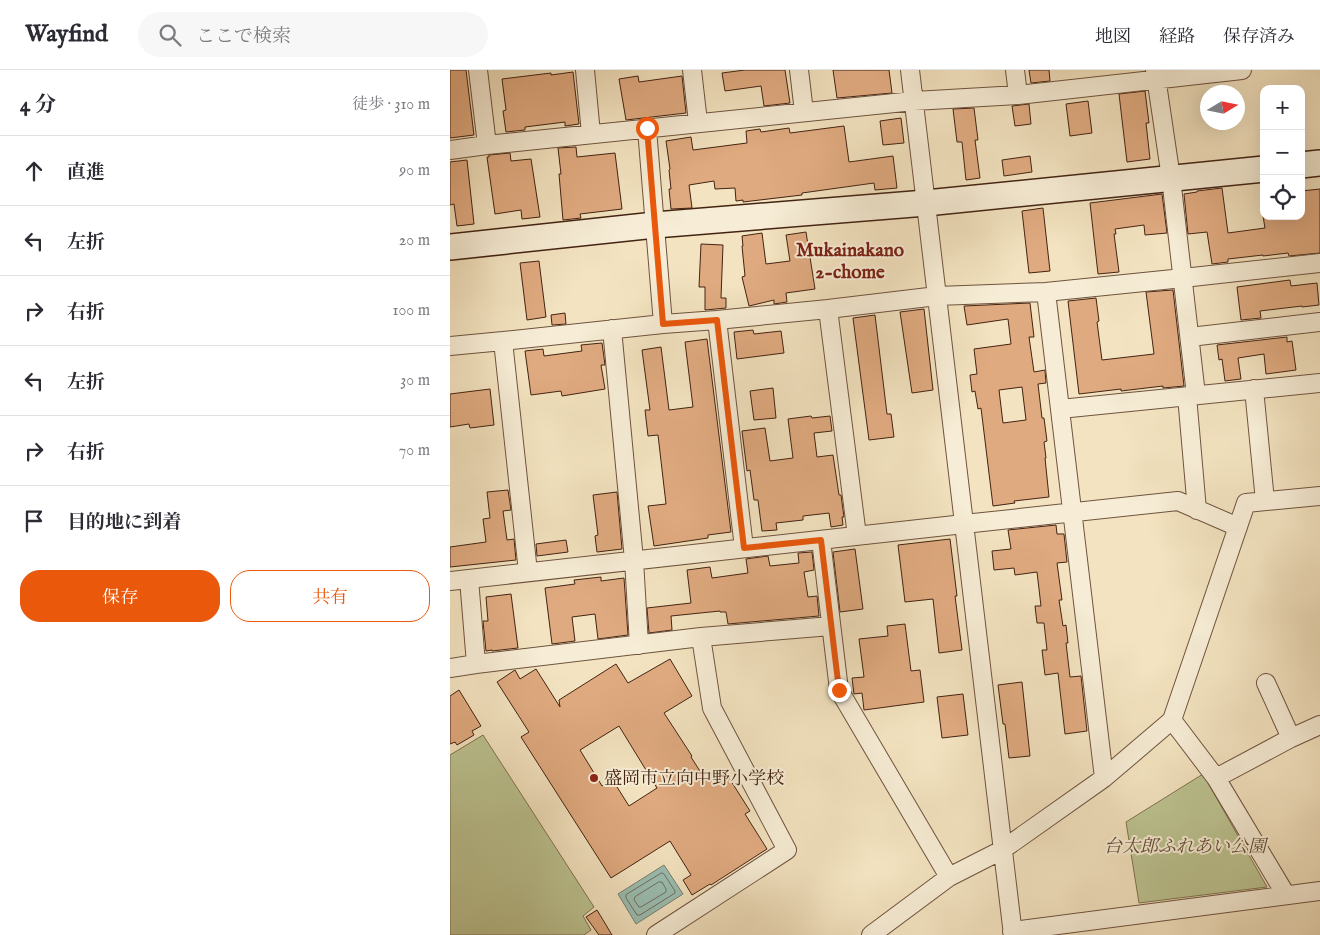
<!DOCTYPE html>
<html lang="ja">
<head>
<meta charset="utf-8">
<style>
	:root { --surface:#fff; --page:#f7f7f7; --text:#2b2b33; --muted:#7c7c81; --line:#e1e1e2; --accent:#ea580c }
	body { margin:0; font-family:"IM FELL English","Noto Serif JP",serif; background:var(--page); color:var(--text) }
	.controls { position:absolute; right:15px; top:15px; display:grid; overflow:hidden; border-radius:10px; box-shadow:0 5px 20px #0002 }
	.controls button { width:45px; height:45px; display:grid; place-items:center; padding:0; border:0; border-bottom:1px solid var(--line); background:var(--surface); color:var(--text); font:25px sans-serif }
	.compass { position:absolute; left:750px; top:15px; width:45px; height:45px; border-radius:50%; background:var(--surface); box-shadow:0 5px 20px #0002; rotate:80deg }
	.stop { position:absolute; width:15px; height:15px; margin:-11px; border:4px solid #ea580c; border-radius:50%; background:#fff }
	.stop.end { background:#ea580c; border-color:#fff; box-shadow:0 1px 5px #0008 }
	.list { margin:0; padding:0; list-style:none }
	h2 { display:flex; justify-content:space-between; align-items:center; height:65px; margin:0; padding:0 20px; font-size:21px }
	h2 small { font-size:16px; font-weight:400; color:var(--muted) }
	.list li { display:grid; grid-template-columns:32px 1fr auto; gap:15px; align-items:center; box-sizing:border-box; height:70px; padding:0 20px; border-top:1px solid var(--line) }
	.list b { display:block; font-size:19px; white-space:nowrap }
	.list em { font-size:16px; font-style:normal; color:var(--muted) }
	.actions { display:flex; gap:10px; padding:15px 20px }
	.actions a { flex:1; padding:11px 0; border:1px solid var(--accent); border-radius:20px; text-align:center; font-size:18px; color:var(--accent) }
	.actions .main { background:var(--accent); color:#fff }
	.icon { flex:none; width:28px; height:28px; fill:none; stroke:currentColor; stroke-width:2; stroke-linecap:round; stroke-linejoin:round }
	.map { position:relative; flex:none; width:870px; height:865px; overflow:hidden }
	header { display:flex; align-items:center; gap:30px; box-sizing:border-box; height:70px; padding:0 25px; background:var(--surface); border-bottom:1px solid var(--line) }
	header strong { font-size:24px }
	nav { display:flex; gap:28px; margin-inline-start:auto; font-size:18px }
	.search { width:350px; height:45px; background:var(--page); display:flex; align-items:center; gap:12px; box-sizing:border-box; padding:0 18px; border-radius:28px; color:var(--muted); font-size:19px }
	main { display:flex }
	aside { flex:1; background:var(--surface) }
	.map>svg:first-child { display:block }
	.green { fill:#bcc391; stroke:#807352 }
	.water { fill:#9bbeb2; stroke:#788072 }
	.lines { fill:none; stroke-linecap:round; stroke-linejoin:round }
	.shore { stroke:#6f7062; stroke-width:1 }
	.building { fill:#e0aa80; stroke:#432312; fill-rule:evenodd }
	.street-casing { stroke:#6f533e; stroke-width:20 }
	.secondary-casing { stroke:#432312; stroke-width:28 }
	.street { stroke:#f7edd6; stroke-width:18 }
	.secondary { stroke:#f7edd6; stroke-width:25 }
	.route { stroke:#ea580c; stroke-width:6 }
	.poi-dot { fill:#8f2418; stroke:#f7edd6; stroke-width:2 }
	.labels { text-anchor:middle; stroke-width:4; stroke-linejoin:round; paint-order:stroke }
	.poi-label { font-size:18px; fill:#432312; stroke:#f7edd6; text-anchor:start }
	.park-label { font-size:18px; font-style:italic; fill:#614b32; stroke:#f7edd6 }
	.neighbourhood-label { font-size:19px; font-weight:bold; fill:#7a1f14; stroke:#f7edd6 }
</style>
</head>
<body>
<header>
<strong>Wayfind</strong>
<div class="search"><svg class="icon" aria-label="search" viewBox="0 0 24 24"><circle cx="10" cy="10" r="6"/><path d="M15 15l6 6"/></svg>ここで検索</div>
<nav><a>地図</a><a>経路</a><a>保存済み</a></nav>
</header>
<main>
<aside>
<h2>4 分<small>徒歩 · 310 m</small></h2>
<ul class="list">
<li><svg class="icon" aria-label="ahead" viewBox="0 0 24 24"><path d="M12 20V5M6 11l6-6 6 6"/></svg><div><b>直進</b></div><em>90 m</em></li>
<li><svg class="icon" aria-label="left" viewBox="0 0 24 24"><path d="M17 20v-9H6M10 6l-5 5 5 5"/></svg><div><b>左折</b></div><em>20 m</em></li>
<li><svg class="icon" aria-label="right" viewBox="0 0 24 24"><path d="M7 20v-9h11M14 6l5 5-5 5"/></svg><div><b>右折</b></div><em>100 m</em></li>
<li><svg class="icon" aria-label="left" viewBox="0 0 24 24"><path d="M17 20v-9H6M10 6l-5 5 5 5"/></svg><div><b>左折</b></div><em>30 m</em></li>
<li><svg class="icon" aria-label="right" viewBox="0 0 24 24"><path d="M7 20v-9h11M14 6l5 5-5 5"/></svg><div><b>右折</b></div><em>70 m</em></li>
<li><svg class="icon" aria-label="arrive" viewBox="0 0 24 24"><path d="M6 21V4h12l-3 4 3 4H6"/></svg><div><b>目的地に到着</b></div></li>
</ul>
<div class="actions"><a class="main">保存</a><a>共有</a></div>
</aside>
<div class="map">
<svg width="870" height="865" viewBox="0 0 870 865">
	<rect width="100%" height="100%" fill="#f3e3c0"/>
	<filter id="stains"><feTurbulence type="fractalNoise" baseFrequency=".004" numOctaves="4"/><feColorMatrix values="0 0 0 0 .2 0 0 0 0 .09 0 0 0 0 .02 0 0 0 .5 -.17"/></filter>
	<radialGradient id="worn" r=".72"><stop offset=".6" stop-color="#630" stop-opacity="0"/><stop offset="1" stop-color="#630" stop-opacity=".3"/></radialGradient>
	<path class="green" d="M33 665 144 837 133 846 141 860 134 865H0V685Z
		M753 704 817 817 689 833 676 752Z"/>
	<path class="water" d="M214 795 233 824 186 854 168 824Z"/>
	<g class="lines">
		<path class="shore" d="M212 803 214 804 225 821V823L190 845H187L176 828V825Z
			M209 812H212L216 819V822L191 837H189L184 830 185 827Z"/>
	</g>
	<path class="building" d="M0 0H16L24 65 0 68Z
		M295 0H335L340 33 314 36 311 16 275 21 272 3Z
		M383 0H439L442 23 387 28Z
		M579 0H599L600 11 581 13Z
		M123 2 129 54 115 56V52L75 57V60L56 62 53 41 56 40 52 9 101 3V5Z
		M188 6 189 12 232 6 236 43 176 50 169 9Z
		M695 21 699 53H696L700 89 677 92 669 24Z
		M638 31 642 63 620 66 616 34Z
		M579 34 581 54 565 56 562 36Z
		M524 38 528 70H525L530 108 516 110 512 72H507L503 39Z
		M451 48 454 73 433 75 430 51Z
		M394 56 399 92 443 86 447 118 425 120 424 113 352 123V125L293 132V130L286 131 285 118 265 119 264 111 239 115 242 138 221 139 219 119H221L219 100 220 99 216 71 241 67 243 80 297 73 296 61 310 59 311 62 339 58 340 63Z
		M126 77 127 87 165 83 172 139 130 144 131 148 113 150 109 104H111L108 78Z
		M60 83 61 91 81 89 90 147 72 149 71 140 45 144 37 87H39V85Z
		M580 86 582 102 554 106 552 90Z
		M17 90 24 154 7 156 4 134 0 135V92Z
		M772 118 778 163 815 158 813 146H851V121L870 119V183L839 186 838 183 813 186V185L778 189V192L762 194 757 162 738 164 734 124 747 122V121Z
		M712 124 717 163 695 165 694 155 665 159 666 164H664L669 202 648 204 640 133Z
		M593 138 600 201 579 203 572 141Z
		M356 162 365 219 336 223 337 232 324 234V230L299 236 292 207 295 206 292 176H293L292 166 312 163 316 194 340 191 336 165Z
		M251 174 273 175 271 228H276V238L255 240V217H249Z
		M89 191 96 247 77 250 70 193Z
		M840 210 841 216 867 213 869 235 852 237V236L810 241 811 248 791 250 787 217Z
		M723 220 734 316 713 318V316L671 321V319L629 324 618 231 646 228 649 251 647 252 652 290 704 284 696 222Z
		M580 233 584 267H579L584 302 595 300 596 313 588 314 592 348H594L597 371 594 372 596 388H595L599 427 564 431 565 433 543 436 531 338 528 339 525 321 522 322 520 305 527 304 524 279 561 274 558 249 517 255 514 236ZM572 317 576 350 553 353 549 320Z
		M474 239 483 320 462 323 450 242Z
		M115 243 116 254 102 255 101 245Z
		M425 245 437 344H441L444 367 419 370 403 248Z
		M303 260 304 264 331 261 334 283 287 289 284 262Z
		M837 267V272L842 271 846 300 816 304 814 284 788 288 791 309 775 311 772 289 769 290 767 275Z
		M257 269 281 462 258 465V468L204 476 198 436 216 434 208 365 198 366 195 340H200L192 280 211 277 219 340 243 337 235 272Z
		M152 273 155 295H151L155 319 112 326 111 321 81 325 75 281 93 279 94 286 132 281 131 275Z
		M323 318 326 348 304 350 300 321Z
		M40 319 44 355 20 358 19 354 0 357V324Z
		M361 346 362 348 380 346 382 361 364 363 367 387 383 385 389 425H391L394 447H392L393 455 381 457 379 443 353 446V450L326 453 327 460 312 461 308 430H304L300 400 297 401 292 361 315 358 320 391 343 388 338 349Z
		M58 420 61 440 53 441 57 470 64 469 66 490 0 497V477L36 472 33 449 40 448 37 422Z
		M167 422 172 479 147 482 145 466 148 465 143 425Z
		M606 455 607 464H614L617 492 607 493 612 530H609L613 556 616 555 618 573H616L620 607 631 606 637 661 615 664 608 603 595 605 592 580H597L594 553H587L585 536H591L587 502 565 505 564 498 544 500 542 481 561 479 558 460Z
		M500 469 507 526H505L512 580 489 583 483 529 455 532 448 475Z
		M116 470 118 482 87 486 86 474Z
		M405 479 413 539 390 542 383 482Z
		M362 482 364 500 354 502 358 527 367 526 369 546 278 554 276 542H270V541L221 546 222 560 199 563 197 538 241 533 237 500 260 497 262 508 298 503 296 489 318 486 320 496 349 493 348 483Z
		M151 507V511L174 508 178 565 148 569 145 544 122 547 125 571 102 574 95 518 125 514 124 510Z
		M61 524 68 578 42 581V580L36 581 33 551H38L36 527Z
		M455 554 461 601 470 600 474 632 414 640 412 623 404 624 402 608 414 607 409 569 438 566 437 556Z
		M220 589 242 626 214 643 242 686 241 687 255 709 266 702 267 704 274 700 300 741 295 744 317 779 261 815 260 814 242 825 233 810 241 805 220 771 161 808 71 667 79 662 47 612 65 600 70 609 86 599 110 637 109 630 166 594 178 613ZM169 656 207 718 179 736 162 709 152 716 130 680Z
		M572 612 580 686 559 688 555 654H553L548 615Z
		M9 620 31 656 22 661 24 665 7 675 5 672 0 674V626Z
		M513 624 518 665 492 668 487 627Z
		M147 840 162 865H149L136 847Z"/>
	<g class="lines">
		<g class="street-casing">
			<path id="street" d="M28 0 37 75 464 31 568 25 792 0
				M135 0 141 64
				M242 0 248 52
				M349 0 354 42
				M460 0 563 865
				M565 0 568 25
				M705 0 721 108 746 325
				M197 59 213 254
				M0 80 37 75
				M596 222 654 708
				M378 239 487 226 596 222 733 208 870 193
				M267 250 294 478
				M162 259 184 490 189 575
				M740 267 870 252
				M0 276 53 271
				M804 319 815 431
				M737 326 747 440
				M610 339 870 313
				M371 470 389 620 499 807
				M78 502 53 271 213 254 267 250 378 239 407 466
				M19 509 26 594 251 567 381 556
				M0 511 514 454 728 431 788 457
				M0 598 26 594
				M816 613 841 668
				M722 650 766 708 836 825
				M766 708 841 668 870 655
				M562 861 870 821
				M206 865 337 780 262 638 251 567
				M421 865 499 807 552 780 654 708 722 650 796 433 870 426"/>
		</g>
		<g class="secondary-casing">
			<path id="secondary" d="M851 95 870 93
				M0 177 205 155 476 133 814 99"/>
		</g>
		<use href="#street" class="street"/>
		<use href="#secondary" class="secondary"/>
	</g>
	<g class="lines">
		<path class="route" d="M197 58 213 254 267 250 294 478 371 470 389 620"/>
	</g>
	<circle class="poi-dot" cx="144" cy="708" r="5"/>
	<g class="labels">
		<g class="poi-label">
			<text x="154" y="714">盛岡市立向中野小学校</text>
		</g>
		<g class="park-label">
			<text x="735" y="782">台太郎ふれあい公園</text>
		</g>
		<g class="neighbourhood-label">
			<text x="400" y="186">Mukainakano<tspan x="400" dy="22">2-chome</tspan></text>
		</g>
	</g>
	<rect width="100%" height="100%" filter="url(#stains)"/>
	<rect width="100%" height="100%" fill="url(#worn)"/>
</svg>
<div class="controls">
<button>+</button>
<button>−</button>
<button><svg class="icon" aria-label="locate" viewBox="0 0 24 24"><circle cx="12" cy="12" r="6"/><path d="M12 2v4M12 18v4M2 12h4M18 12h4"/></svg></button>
</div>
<svg class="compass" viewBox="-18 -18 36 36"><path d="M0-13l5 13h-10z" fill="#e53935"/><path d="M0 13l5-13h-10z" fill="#7c7c81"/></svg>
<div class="stop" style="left:197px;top:58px"></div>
<div class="stop end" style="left:389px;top:620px"></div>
</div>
</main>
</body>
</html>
